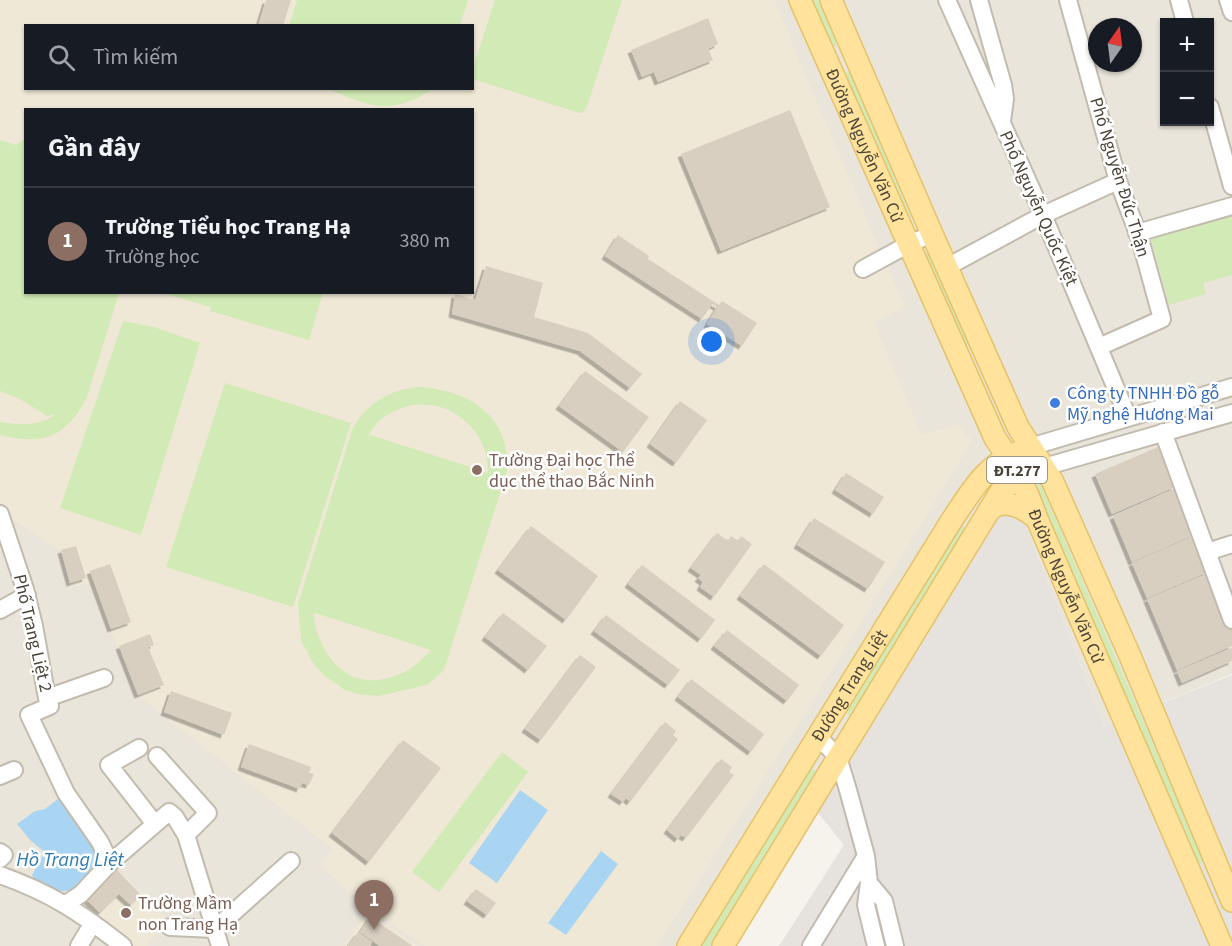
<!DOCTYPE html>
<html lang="vi">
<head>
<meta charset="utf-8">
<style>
	:root { --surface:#171b24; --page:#20242c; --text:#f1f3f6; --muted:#9ea1a6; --line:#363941; --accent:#d93025 }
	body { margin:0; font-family:"Source Sans 3",sans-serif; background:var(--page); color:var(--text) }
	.controls { position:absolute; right:18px; top:18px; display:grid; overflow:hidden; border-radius:0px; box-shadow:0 2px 4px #0004 }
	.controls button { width:54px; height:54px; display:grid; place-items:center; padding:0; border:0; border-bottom:2px solid var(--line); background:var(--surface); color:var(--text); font:30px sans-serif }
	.compass { position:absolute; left:1088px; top:18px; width:54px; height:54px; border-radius:50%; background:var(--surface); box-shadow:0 2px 4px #0004; rotate:14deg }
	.you { position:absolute; left:712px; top:342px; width:21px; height:21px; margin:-15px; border:4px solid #fff; border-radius:50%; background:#1a73e8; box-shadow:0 0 0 9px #1a73e833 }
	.badge { display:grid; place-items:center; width:39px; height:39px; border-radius:50%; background:var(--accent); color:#fff; font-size:20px; font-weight:700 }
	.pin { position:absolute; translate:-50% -50px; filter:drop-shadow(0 2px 3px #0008) }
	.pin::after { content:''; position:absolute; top:32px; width:21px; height:18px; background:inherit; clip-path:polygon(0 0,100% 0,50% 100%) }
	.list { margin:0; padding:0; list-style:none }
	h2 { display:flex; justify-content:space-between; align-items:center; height:78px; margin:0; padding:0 24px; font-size:26px }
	h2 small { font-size:20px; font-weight:400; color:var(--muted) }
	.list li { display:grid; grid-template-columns:39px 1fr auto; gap:18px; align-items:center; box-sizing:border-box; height:108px; padding:0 24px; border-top:2px solid var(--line) }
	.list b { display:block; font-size:22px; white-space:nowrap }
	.list p { margin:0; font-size:20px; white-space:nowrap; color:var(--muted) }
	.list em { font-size:20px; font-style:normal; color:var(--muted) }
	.icon { flex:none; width:33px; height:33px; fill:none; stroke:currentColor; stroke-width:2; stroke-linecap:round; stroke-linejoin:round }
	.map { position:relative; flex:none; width:1232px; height:946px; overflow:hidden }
	.search { position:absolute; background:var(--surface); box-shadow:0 2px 4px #0004; left:24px; top:24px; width:450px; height:66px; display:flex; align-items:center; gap:15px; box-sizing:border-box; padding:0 21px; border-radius:0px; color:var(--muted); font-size:22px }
	.panel { position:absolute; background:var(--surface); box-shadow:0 2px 4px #0004; left:24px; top:108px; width:450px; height:186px; border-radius:0px }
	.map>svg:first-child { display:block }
	.residential { fill:#eae5da; fill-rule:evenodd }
	.industrial { fill:#e6e2dd }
	.education { fill:#efe8d6; fill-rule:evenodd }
	.green { fill:#d2eab5; fill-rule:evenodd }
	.water { fill:#a9d4f2 }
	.building { fill:#d8cfc1; filter:url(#shadow) }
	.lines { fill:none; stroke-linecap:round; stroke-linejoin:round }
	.minor-casing { stroke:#c2bbae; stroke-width:20 }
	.major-casing { stroke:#e6c16a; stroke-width:24 }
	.minor { stroke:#fff; stroke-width:16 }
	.major { stroke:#ffe39c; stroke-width:21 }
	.shop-dot { fill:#3f7fe0; stroke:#fff; stroke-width:2 }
	.education-dot { fill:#8d6e63; stroke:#fff; stroke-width:2 }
	.labels { text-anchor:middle; stroke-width:5; stroke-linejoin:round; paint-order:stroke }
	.shield { fill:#fff; stroke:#817c74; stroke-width:1.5 }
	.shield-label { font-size:16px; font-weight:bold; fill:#4b4439 }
	.street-label { font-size:18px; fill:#4b4439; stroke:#fff }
	.shop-label { font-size:18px; fill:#366cbe; stroke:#fff; text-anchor:start }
	.education-label { font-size:18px; fill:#785e54; stroke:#fff; text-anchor:start }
	.water-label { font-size:20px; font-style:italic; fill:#2e7ab2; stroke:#fff }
</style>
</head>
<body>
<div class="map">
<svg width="1232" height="946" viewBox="0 0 1232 946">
	<defs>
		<filter id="shadow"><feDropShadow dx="-3.5" dy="3.5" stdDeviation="0" flood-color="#0004"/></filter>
	</defs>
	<rect width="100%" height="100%" fill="#f6f3ec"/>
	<path class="residential" d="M0 0H1232V674L1104 726 1023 517 997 515 732 946H0ZM1164 22H1210V122H1164ZM26 26H472V88H26ZM1097 27H1133V63H1097ZM26 110H472V292H26Z"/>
	<path class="industrial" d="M997 515 1023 517 1104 726 1232 675V946H779L844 845 814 808Z"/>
	<path class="education" d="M0 0H774L883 258 906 307 874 322 922 435 958 424 972 441 806 712 657 946H425L370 909 320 866 333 849 138 695 90 583 71 587 61 550 4 514 0 500ZM26 26H472V88H26ZM26 110H472V292H26Z
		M116 868 168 919 147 946H134L81 906 80 900Z
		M366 913 418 946H344Z"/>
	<path class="green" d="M297 0H468L460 25H289Z
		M495 0H622L587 106 583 112 579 113 473 79V68Z
		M811 0H818L837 43 836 47 830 44Z
		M846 71 851 73 911 217 906 215 845 75Z
		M330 89H432C395 115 368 108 330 89Z
		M25 139 26 292 119 293 87 397C67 437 43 446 0 435V422C18 425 41 427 55 414L47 416 20 399 0 391V140L16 145Z
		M1232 216V275L1203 283 1206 294 1169 305 1151 239Z
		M925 251 929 254 968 343 966 347 963 345 923 252Z
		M162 293H323L309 340 210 311 211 307Z
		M123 321 154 327 200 343 141 535 60 508Z
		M225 383 351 423 293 607 166 567Z
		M419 387C469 390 511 416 507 471L444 670 428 684 414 688 379 696 358 694 345 690 325 676 313 663 301 640 298 604 352 430C364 406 391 388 419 387ZM412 405C421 405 432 404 440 407 468 415 492 445 487 475L486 472 370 435 368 437C376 418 393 410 412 405ZM314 614 315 613 431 650C400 687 346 695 323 646 318 636 314 624 314 614Z
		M1038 484 1041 485 1202 857 1203 861 1201 864 1196 860 1040 497 1036 486Z
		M963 526 966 530 852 715H848L846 711 959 528Z
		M502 752 528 772 439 892 412 872Z
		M809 769 815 770V775L710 946H701Z"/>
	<path class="water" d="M520 790 548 810 497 883 469 863Z
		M59 798 103 860C84 882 78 899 46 887 40 884 35 882 32 875L45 852 31 841 17 824 35 811 45 809Z
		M601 851 618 864 566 935 548 923Z"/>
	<path class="building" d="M266 0H291L283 26H258Z
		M708 18 718 44 708 49 713 60 658 82 654 72 642 77 631 50Z
		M790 110 830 207 721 251 681 154Z
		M618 235 649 256 648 259 719 305 722 301 757 323 742 346 707 324 717 307 712 304 702 319 605 256Z
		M486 266 543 283 534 317 588 333 642 374 630 388 580 351 452 314 455 294 475 300Z
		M585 371 649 417 623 452 559 406Z
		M680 401 707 420 676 463 650 444Z
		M1158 447 1175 487 1112 514 1095 474Z
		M846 473 884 497 873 514 835 490Z
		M1174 489 1194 535 1132 562 1113 516Z
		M814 518 885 562 868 589 797 545Z
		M531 526 598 576 566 620 498 570Z
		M717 533 728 541 731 536 738 541 741 536 752 544 714 597 700 587 703 582 698 578 701 575 691 568Z
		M1194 536 1208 572 1147 598 1132 563Z
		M76 546 86 578 70 583 61 550Z
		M110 564 131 622 111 629 90 571Z
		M764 564 844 625 821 656 740 596Z
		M642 565 715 620 701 639 628 584Z
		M1209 573 1232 629V646L1177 670 1147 599Z
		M503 613 547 646 528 670 485 637Z
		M606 615 680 670 668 685 594 631Z
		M727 630 799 685 787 701 714 646Z
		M150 634 154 645 148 647 164 685 138 695 119 646Z
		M1232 648V661L1182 683 1177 671Z
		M580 655 596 667 541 740 525 729Z
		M691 679 764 734 751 752 678 697Z
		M171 691 232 713 224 735 164 712Z
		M665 722 676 731 673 735 678 739 630 802 626 798 623 802 611 794Z
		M403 740 441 768 369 862 332 833Z
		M249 744 311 767 309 773 314 774 309 785 302 783 300 789 241 767Z
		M721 759 732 767 729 772 734 775 686 838 681 835 678 839 667 830Z
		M116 869 141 895 131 905 119 894 100 913 86 899Z
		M476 889 496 903 487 915 467 901Z
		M370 917 413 946H380L360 932Z
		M358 932 372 942 369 946H348Z"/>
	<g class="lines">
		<g class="minor-casing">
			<path id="minor" d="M947 0 1043 215 1128 417
				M979 0 1003 85 1005 99 1002 121
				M1068 0 1118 181 1140 239 1162 319 1099 347
				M1179 0 1185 22
				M1228 0 1232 12
				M1210 107 1232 186
				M1137 233 1232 206
				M947 267 1043 215 1118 181
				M863 269 909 244 932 234
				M1163 432 1232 620
				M1030 447 1232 387
				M1044 467 1232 413
				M0 514 25 589 34 626 47 698 50 706 29 715 66 793 100 842 110 863
				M1207 552 1232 544
				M0 610 27 595
				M47 698 104 678
				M818 737 838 757 848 790 866 856 869 883 866 905 876 946
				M139 748 109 765 155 824
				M157 756 208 813 186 835
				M0 776 14 770
				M0 852 4 855 0 859
				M0 875C51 893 81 913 123 946
				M869 883 884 901 895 946
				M66 904 81 894 110 863 169 812 175 817 186 835 220 946
				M170 927 215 929 291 861
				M79 946 93 923
				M811 946 866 856"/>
		</g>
		<g class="major-casing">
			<g id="major">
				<path id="s1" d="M800 0 995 438C1013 464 1027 488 1037 519L1222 946"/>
				<path d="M831 0 932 234 1018 427 1053 482 1130 656 1232 901"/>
				<path d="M989 511C1002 496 1025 508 1037 519"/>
				<path id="s2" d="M688 946 950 523C969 495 985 464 1019 452"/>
				<path d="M723 946 1001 491 1020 476 1031 472"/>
			</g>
		</g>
		<use href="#minor" class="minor"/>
		<use href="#major" class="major"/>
	</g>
	<circle class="shop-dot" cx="1055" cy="403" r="6"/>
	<g class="education-dot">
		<circle cx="477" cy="470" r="6"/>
		<circle cx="126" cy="913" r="6"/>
	</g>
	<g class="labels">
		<rect class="shield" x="987" y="457" width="60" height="26" rx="4.5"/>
		<g class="shield-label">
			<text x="1017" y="476">ĐT.277</text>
		</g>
		<g class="street-label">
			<text dy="6" stroke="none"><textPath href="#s1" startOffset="159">Đường Nguyễn Văn Cừ</textPath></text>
			<text transform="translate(1120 177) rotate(73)" y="6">Phố Nguyễn Đức Thận</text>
			<text transform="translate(1039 208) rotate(66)" y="6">Phố Nguyễn Quốc Kiệt</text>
			<text dy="6" stroke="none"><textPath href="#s1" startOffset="644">Đường Nguyễn Văn Cừ</textPath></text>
			<text transform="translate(33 633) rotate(77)" y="6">Phố Trang Liệt 2</text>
			<text dy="6" stroke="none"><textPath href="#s2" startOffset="306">Đường Trang Liệt</textPath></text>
		</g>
		<g class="shop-label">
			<text x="1067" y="399">Công ty TNHH Đồ gỗ<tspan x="1067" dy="21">Mỹ nghệ Hương Mai</tspan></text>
		</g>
		<g class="education-label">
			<text x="489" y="466">Trường Đại học Thể<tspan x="489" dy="21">dục thể thao Bắc Ninh</tspan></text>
			<text x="138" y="909">Trường Mầm<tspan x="138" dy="21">non Trang Hạ</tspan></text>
		</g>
		<g class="water-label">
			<text x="70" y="866">Hồ Trang Liệt</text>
		</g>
	</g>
</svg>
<div class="controls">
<button>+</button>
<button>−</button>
</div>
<svg class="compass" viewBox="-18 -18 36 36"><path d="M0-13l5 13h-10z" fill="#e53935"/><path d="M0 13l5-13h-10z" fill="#9ea1a6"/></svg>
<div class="you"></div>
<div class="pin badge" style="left:374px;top:930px;background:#8d6e63">1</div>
<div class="search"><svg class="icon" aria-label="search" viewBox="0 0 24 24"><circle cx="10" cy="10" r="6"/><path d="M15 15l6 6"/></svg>Tìm kiếm</div>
<section class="panel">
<h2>Gần đây<small></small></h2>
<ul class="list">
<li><span class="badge" style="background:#8d6e63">1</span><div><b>Trường Tiểu học Trang Hạ</b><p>Trường học</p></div><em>380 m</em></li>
</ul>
</section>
</div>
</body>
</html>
